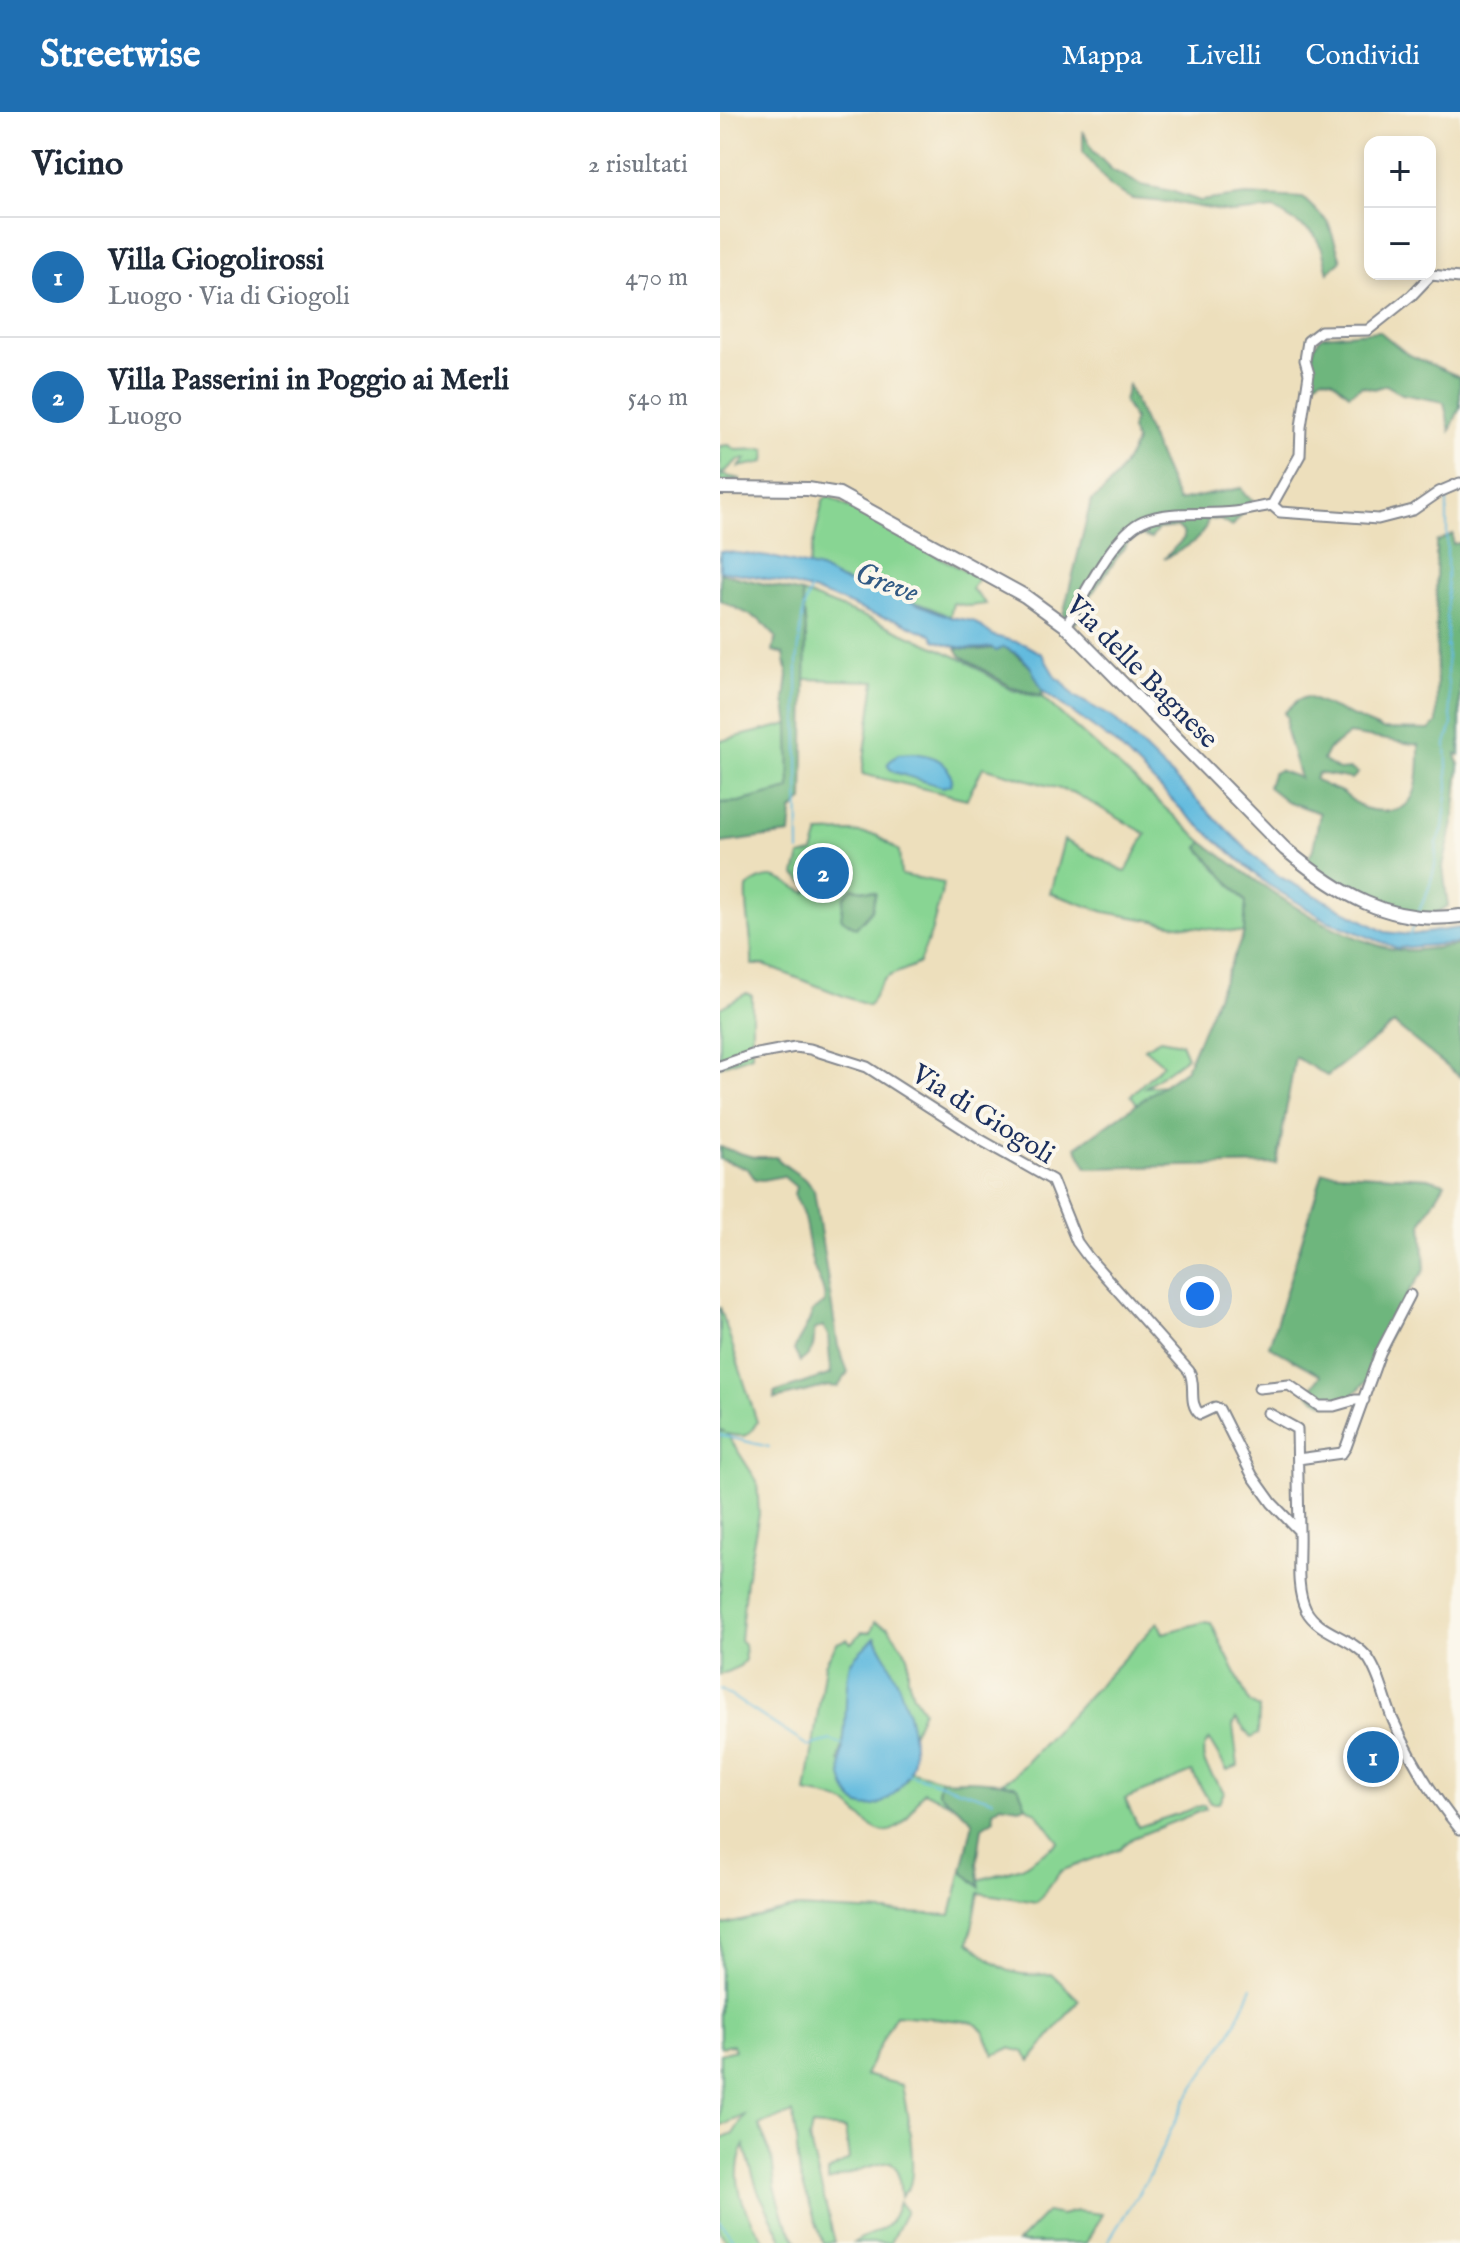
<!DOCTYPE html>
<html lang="it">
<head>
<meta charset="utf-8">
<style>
	:root { --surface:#fff; --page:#f6f6f7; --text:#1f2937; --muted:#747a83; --line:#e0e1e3; --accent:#1f6fb2 }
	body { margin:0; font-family:"IM FELL English",serif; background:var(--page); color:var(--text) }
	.controls { position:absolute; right:24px; top:24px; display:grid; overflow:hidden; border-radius:16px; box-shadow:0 4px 12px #0003 }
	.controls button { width:72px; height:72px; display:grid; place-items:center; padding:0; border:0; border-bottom:2px solid var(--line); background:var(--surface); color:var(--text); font:40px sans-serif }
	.you { position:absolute; left:480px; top:1184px; width:28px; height:28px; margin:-20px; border:6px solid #fff; border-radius:50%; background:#1a73e8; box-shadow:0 0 0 12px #1a73e833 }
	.badge { display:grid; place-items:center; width:52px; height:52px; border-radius:50%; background:var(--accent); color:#fff; font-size:26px; font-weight:700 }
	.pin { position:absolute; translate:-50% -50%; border:4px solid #fff; box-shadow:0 2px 8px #0006 }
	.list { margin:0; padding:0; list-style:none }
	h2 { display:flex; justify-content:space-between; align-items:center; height:104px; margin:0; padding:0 32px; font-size:34px }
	h2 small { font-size:26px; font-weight:400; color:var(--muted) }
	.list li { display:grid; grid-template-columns:52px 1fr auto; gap:24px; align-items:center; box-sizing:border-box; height:120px; padding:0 32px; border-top:2px solid var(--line) }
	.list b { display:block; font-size:30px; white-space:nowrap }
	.list p { margin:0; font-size:26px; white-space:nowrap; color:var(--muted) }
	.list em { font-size:26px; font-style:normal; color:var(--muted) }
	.map { position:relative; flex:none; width:740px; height:2131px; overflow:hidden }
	header { display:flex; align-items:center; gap:48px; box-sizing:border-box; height:112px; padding:0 40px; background:var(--accent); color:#fff }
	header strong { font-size:38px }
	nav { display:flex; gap:44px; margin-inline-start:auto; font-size:28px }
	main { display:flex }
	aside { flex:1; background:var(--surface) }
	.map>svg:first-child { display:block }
	.green { fill:#88d593; stroke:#528278; stroke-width:2 }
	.forest { fill:#6eb67d; stroke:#44726e; stroke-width:2; fill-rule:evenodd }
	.water { fill:#60bade; stroke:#3e749e; stroke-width:2 }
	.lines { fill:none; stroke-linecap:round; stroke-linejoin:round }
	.stream { stroke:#60bade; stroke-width:2 }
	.minor-casing { stroke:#84878d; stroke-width:13 }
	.major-casing { stroke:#84878d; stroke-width:16 }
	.minor { stroke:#fff; stroke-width:9 }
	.major { stroke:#fff; stroke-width:12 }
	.labels { text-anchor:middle; stroke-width:8; stroke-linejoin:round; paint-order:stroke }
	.street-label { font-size:28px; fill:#1b2f5e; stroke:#fbf7ec }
	.water-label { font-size:30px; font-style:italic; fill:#305984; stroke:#fbf7ec }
</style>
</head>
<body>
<header>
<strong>Streetwise</strong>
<nav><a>Mappa</a><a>Livelli</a><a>Condividi</a></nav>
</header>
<main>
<aside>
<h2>Vicino<small>2 risultati</small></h2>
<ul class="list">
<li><span class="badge">1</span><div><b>Villa Giogolirossi</b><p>Luogo · Via di Giogoli</p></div><em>470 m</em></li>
<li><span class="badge">2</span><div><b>Villa Passerini in Poggio ai Merli</b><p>Luogo</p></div><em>540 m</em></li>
</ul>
</aside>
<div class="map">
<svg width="740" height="2131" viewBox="0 0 740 2131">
	<rect width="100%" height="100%" fill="#fbf7ec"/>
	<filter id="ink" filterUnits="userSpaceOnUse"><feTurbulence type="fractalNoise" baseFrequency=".0125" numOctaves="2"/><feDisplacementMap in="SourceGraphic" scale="16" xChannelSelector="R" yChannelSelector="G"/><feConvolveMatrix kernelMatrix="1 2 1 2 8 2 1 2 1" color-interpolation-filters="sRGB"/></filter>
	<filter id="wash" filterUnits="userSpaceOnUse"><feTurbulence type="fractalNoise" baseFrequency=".006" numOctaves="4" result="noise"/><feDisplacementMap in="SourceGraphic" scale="32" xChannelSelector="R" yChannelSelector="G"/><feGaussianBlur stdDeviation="1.8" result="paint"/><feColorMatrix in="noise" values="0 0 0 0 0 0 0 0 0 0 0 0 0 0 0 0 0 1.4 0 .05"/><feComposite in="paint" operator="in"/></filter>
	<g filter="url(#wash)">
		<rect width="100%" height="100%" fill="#eddfbc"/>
		<path class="green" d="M9 333 16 338 46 337 45 350 19 355 26 347 18 348 1 363 21 367 0 370V334Z
			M108 384 258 466 252 477 266 492 249 494 233 491 230 505C197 487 158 482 123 469 109 464 103 458 88 455L103 388Z
			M82 481 166 513 246 549 292 578 323 586 483 730 479 736 526 790 524 821 457 813 385 800 330 781 344 728 406 760 426 722 354 681 263 655 247 687 142 662 155 569 85 567 86 518Z
			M69 612 70 677 19 690 0 691V629Z
			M131 720 156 723 179 739 181 763 224 771 211 821 199 851C165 869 168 855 149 894L44 853H32C33 826 25 801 27 775 55 754 62 771 87 781L89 775 75 763 80 744 93 741 99 721Z
			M27 881 32 884V943L0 954V896Z
			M440 927 461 931 467 945 425 975 444 973 418 993 411 983 443 952 424 936Z
			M0 1195 37 1310C28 1327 23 1325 7 1322L37 1369 39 1402 26 1468 20 1528 24 1532 25 1548 20 1554 0 1563V1319L5 1320 0 1317Z
			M155 1510 168 1515 188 1543V1566L193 1583 203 1598 191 1625 179 1576 156 1526 125 1621 119 1649 186 1668 189 1658 221 1667 218 1679 232 1693 204 1679C195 1690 191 1706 179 1714 157 1731 143 1704 128 1693 115 1685 100 1684 86 1681L105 1552 117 1531 127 1527 131 1531 142 1520H151Z
			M438 1510 443 1521 484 1510 491 1511 530 1591 539 1596 538 1622 531 1626 516 1607 513 1614 518 1654 507 1658 489 1628C473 1645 494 1665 504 1680L499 1691H490L472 1660 405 1687 418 1715 484 1693 486 1697 413 1726 399 1737 341 1759 317 1790 259 1781 249 1830C281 1857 288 1866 332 1862L359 1888 310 1949 304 1940 290 1936 274 1943 264 1920 254 1910 175 1903 145 1963 182 1973C186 1994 198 2056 189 2075 187 2079 183 2081 181 2085L178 2059 171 2050C149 2052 129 2063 108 2069V2060L129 2047 125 2017 92 2014 89 2027 115 2130 103 2131 80 2064 73 2001 39 2013 52 2045 55 2075 65 2109 79 2131H64L38 2079 24 2033C8 2072 25 2099 46 2131H8L0 2120V2028L13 2022 25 2003 0 2015V1942L15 1938 13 1933 0 1935V1814L74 1796 231 1803 242 1758 260 1775 259 1768 302 1755 339 1730 316 1700 306 1694 298 1674 282 1670 294 1663Z
			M179 2090 186 2099 170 2131H133C158 2114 168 2126 179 2090Z
			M356 2099 382 2102 366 2131H297L327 2100 341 2103Z"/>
		<path class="forest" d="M363 19 374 40 392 58 421 73 451 79 480 89 526 83 583 86 608 110 621 148 608 161 602 137 594 122 554 97 512 101 458 91 412 87 391 75 363 40Z
			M659 219 687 242 740 265V295L730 319 724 290 682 282 666 273 654 277 642 274 629 282 613 268 603 265 595 270C590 255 589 234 603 224Z
			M408 273 458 389 521 376 525 383 533 388 512 415 500 408 488 407C484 429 462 437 444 447L464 426 463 420 458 415 438 417 431 427 421 423 408 430 371 483 355 512 346 508 343 503 371 389C391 377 406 351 416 330L411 318 414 307 404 290Z
			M733 422V432L740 431V511L737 521 740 534V643L736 642 739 654 734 707 723 755 728 794 714 802 702 803 648 789 587 749 593 737 600 701 566 689 548 675 552 662 559 658 580 666 566 619 567 605 564 601 578 588 587 585 662 617 709 618 717 611 716 430ZM629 622 699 633C699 660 701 703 663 699 656 699 650 698 644 696 636 692 630 686 623 681 613 675 603 675 595 667L598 661 632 667 638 661 630 657 619 658 603 648 608 638Z
			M0 461 82 481 86 518 83 688 72 699 70 722 0 731V691L19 690 70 677 69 612 65 587 68 564 64 542 53 539 56 525 40 508 0 488Z
			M284 535C304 547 320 559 323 584L293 576 240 543 236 536 260 538Z
			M483 730C541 773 600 819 672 837 689 841 721 835 740 833V965L674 912 607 964 575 945 557 1052 367 1056 356 1035 466 957 524 821 526 790 479 736Z
			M132 776 156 780 152 798 136 816 121 806 124 785Z
			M0 1035 33 1045H56C68 1059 84 1062 94 1078L118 1234 128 1260 118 1275 109 1274 55 1287 54 1281 111 1262 108 1223 103 1214 94 1218C95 1233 93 1241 80 1250L74 1238C80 1223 89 1215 92 1200L104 1191C107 1177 95 1164 92 1149 86 1123 88 1107 74 1082L76 1075 63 1064 42 1068 35 1067 28 1057 0 1047Z
			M603 1060 708 1066 725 1071 702 1110 705 1158 689 1179 647 1269 628 1288 604 1291 588 1282 601 1263 549 1234Z
			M221 1667C231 1670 236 1668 246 1668 263 1668 281 1670 298 1674L306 1694 299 1696 281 1693 273 1699 274 1707 262 1715 257 1751 260 1775 242 1758 253 1710C243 1698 229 1691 218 1679Z"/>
		<path class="water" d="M0 439 56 446 100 457 122 469 174 483 230 505 253 509 274 524 304 532 322 542 336 566 341 568 354 584 393 606 537 747 560 765 665 820 690 823 740 816V831L677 836 608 809 547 772 467 703 397 633 323 579 310 554 301 544 284 535 276 539 271 535C251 539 234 536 215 528L212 522C199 520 191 513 178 508 169 505 158 505 149 501 102 479 51 465 0 459Z
			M194 641C212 644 227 647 232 667L230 673 223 675 174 660 169 656 168 651 178 642Z
			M155 1525C175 1559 196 1607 193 1647 190 1675 147 1718 127 1679 116 1657 124 1636 125 1613 126 1599 126 1563 130 1552 134 1543 148 1533 155 1525Z"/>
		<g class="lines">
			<path class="stream" d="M79 739 77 551 83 498 90 478
				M699 799 709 776 715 754 717 731 723 717 728 675 726 632 732 612 727 563V379
				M689 825 695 808
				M0 1323 49 1335
				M0 1577 88 1634 111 1628 122 1633
				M186 1661 273 1688
				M0 2109 16 2131
				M387 2131 428 2066 466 1987 512 1919 532 1875"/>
		</g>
	</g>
	<g filter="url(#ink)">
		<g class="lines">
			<g class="minor-casing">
				<path id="minor" d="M552 393 560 400 658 407 693 398 719 380 740 371
					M346 514C363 486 393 422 423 409 451 397 485 404 515 400 528 398 540 395 552 393L580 343 581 315 589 262 585 248 588 229 601 219 648 218 692 183 711 163 740 166
					M0 954 32 943 75 935 90 937 147 955 261 1028 332 1068 357 1130 368 1145 469 1259C477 1273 467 1291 480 1302L495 1295 499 1297 532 1363 552 1391 579 1419C580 1444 575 1476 586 1498 599 1522 631 1524 648 1546 660 1563 665 1589 673 1608 690 1646 714 1686 740 1717
					M539 1276 569 1273 599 1294H614L635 1288H644
					M548 1301 577 1317 579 1419
					M578 1347 622 1341 626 1335 660 1241 690 1183"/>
			</g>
			<g class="major-casing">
				<path id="major" d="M0 376 88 377 119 382 305 484 346 514 565 737C618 781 669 814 740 804"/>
			</g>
			<use href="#minor" class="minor"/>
			<use href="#major" class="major"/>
		</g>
	</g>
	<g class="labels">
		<g class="street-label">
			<text transform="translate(423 559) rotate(45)" y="10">Via delle Bagnese</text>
			<text transform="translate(264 1001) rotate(32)" y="10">Via di Giogoli</text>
		</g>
		<g class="water-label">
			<text transform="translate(167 470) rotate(20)" y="10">Greve</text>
		</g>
	</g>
</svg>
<div class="controls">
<button>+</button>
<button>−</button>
</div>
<div class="you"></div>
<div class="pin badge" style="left:653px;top:1645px">1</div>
<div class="pin badge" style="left:103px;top:761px">2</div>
</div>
</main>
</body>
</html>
